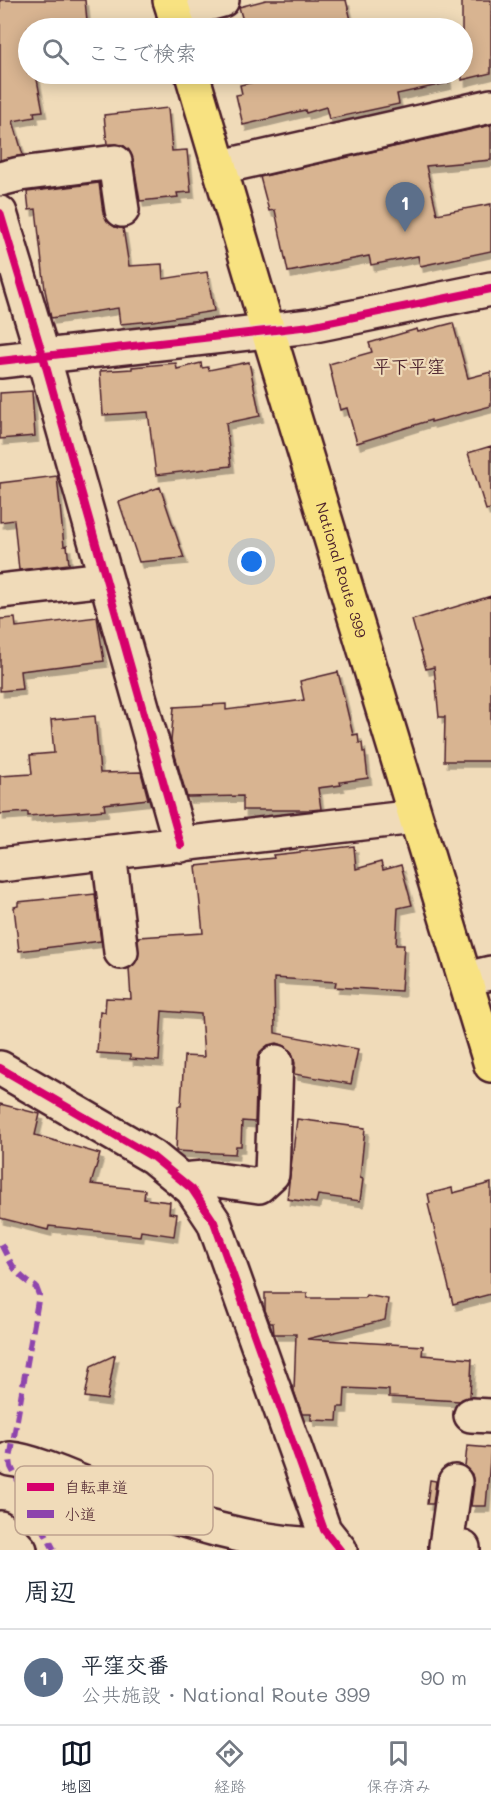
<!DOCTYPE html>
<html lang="ja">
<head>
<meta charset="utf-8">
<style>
	:root { --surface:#fff; --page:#f6f6f7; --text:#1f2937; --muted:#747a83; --line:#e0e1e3; --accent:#111827 }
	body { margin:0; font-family:Mali,"Klee One",sans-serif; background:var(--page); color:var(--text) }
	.you { position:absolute; left:252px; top:562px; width:21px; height:21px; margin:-15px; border:4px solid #fff; border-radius:50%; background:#1a73e8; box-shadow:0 0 0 9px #1a73e833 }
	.badge { display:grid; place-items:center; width:39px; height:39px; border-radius:50%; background:var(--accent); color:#fff; font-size:20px; font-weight:700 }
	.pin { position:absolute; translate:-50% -50px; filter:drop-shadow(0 2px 3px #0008) }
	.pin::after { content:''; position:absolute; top:32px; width:21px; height:18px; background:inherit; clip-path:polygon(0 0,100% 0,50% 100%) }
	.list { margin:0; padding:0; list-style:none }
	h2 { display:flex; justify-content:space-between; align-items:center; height:78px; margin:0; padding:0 24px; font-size:26px }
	h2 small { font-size:20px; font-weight:400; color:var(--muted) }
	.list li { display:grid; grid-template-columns:39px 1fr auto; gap:18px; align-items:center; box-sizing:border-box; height:96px; padding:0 24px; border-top:2px solid var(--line) }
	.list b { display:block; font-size:22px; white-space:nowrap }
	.list p { margin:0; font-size:20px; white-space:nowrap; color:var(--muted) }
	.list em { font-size:20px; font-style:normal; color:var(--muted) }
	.icon { flex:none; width:33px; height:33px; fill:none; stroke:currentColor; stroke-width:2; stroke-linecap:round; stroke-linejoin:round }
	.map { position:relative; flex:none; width:491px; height:1550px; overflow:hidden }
	.search { position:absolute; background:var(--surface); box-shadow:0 3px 15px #0003; left:18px; right:18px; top:18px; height:66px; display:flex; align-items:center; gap:15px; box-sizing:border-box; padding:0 21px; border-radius:33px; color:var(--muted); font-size:22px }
	.sheet { height:174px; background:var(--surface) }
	nav { display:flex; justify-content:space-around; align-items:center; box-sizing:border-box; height:84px; border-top:2px solid var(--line); background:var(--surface); font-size:16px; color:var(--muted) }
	nav a { display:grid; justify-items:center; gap:3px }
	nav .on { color:var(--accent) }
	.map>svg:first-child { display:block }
	.building { fill:#d8b491; stroke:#4a1f2b; stroke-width:1.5; filter:url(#shadow) }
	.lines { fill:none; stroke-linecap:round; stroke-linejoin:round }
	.street-casing { stroke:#4a1f2b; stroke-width:38 }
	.secondary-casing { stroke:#4a1f2b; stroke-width:38 }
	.highway-casing { stroke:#4a1f2b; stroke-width:38 }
	.street { stroke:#f0dbb9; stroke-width:33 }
	.secondary { stroke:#f0dbb9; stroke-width:33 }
	.highway { stroke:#f8e281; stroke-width:33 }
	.quiet { stroke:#8e44ad; stroke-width:6; stroke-dasharray:12 6; stroke-linecap:butt }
	.cycleway-casing { stroke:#f0dbb9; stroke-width:11 }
	.cycleway { stroke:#d6006c; stroke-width:8 }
	.labels { text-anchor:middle; stroke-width:4.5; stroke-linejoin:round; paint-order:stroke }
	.street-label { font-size:15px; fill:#4a1f2b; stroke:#f0dbb9 }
	.quarter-label { font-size:18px; font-weight:bold; fill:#4a1f2b; stroke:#f0dbb9 }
	.key { fill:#f0dbb9; stroke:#bea38e; stroke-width:1.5 }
	.key-label { font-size:16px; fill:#4a1f2b }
</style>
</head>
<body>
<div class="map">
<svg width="491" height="1550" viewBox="0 0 491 1550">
	<defs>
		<filter id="shadow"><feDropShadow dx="3.5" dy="6" stdDeviation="0" flood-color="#0004"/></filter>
	</defs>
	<rect width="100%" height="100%" fill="#f0dbb9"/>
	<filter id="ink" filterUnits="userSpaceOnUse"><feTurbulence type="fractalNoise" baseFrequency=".0167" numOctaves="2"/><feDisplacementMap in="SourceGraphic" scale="12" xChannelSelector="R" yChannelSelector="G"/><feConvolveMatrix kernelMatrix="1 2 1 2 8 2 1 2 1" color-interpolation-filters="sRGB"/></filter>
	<g filter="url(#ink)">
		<path class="building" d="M0 0H85L87 21 71 23 72 28H28V74H36L43 111 34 112 35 117 13 121 23 155 0 160Z
			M266 0H346L353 28H245L239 7Z
			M462 0H491V73L462 80Z
			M290 74H359L360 80 388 74H447L448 83 397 94 399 104 329 119 326 107 306 113 305 110 243 125 236 95 242 94 240 85Z
			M168 108 172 151 187 150 191 192 177 193 178 197 140 201 133 159 129 150 123 145 107 144 104 115Z
			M491 125V160L426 166 437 214 491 204V251L420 266 418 256 371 265 369 256 288 272 275 210 269 211 260 177Z
			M99 183 103 213 107 221 115 227 123 228 129 266 162 264 163 279 207 272 214 311 153 321 120 324 118 308 51 318 45 290 36 209 29 210 27 192Z
			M453 323 468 378 491 372V406L431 422V420L357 443 347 408 340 410 329 364 372 352 369 343 417 329 418 332Z
			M249 362 260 416 226 423 231 466 156 475 148 412 103 415 100 371 132 369V367L176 363 177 369 201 363 202 368 208 367 209 370Z
			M32 391 35 436 0 439V393Z
			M491 446V509L486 510 468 453Z
			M57 476 64 546 67 545 69 564 19 570 14 520 0 522V483Z
			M160 487 184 558 139 562 119 502Z
			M491 596V761H444L445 717H439L434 667 426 669 412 620Z
			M97 617 104 661 20 671 22 689 0 691V619L15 618 16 627Z
			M338 672 353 735 358 734 359 743H362L363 752H365L368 778 340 782 341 785 318 788 321 809 311 810H243V796L187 797 171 741 174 707 226 704V710L304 700 300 681Z
			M95 716 100 773 141 772 148 799 104 804 105 810 28 816V812L0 814V776L32 774 30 755 54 753 51 720Z
			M354 846 356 869 381 862 383 870 401 865 412 905 398 908 396 945H404L401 991 335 987 336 982 274 978 275 1033 358 1049 351 1084 294 1074 295 1063 292 1053 285 1046 277 1043 268 1045 260 1052 257 1061 255 1122 242 1121 241 1146H236L235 1154 176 1151 178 1106H181L184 1056 204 1057 201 1014 162 1011 159 1061 130 1059V1055L97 1053 100 1011 105 1012 106 998 131 999 129 968 138 959V937L203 933 196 866 274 858 273 855Z
			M95 894 101 941 19 951 14 907 18 906V902Z
			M0 1104 40 1114 35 1135 100 1154 91 1184 145 1190 144 1199 170 1202 169 1213 177 1214 174 1236 141 1231 140 1236 49 1226 48 1230 0 1218Z
			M297 1119 365 1128 360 1178 363 1179 360 1201 318 1195 316 1203 287 1199Z
			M491 1183V1294L453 1304 428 1204 430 1203 428 1194 452 1188 453 1193Z
			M265 1293H307V1298H365L366 1295 388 1299 385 1320 307 1339 423 1346 422 1355 472 1359 470 1397 460 1401 389 1397V1390L345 1388 344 1407H338L337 1421 311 1420V1414H302L294 1391 296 1334H274L273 1323H270L265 1310Z
			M115 1355 107 1400 85 1397 91 1366Z
			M467 1446 491 1448 486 1506H471L474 1484 472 1474 465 1467Z
			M430 1480 436 1481 433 1504H427Z"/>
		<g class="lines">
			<g class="street-casing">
				<path id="street" d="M174 13 222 0
					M221 167 491 106
					M0 179 20 174 115 162 122 210
					M0 213 43 356 181 845
					M0 591 105 579
					M109 853 121 952
					M0 865 415 817
					M465 979 491 973
					M0 1068 153 1157 192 1189 214 1222 324 1530 340 1550
					M182 1180 204 1178 259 1186 272 1174 276 1062
					M471 1415 491 1416
					M10 1459C35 1461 81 1483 105 1492 178 1520 257 1547 335 1545
					M455 1482 446 1546 463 1548V1550
					M0 1528 20 1550"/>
			</g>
			<g class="secondary-casing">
				<path id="secondary" d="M0 361 310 326 491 289"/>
			</g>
			<g class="highway-casing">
				<g id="highway">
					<path d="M170 0 179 28"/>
					<path id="s1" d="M192 74 268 331 491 1065"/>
				</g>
			</g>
			<use href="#street" class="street"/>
			<use href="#secondary" class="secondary"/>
			<use href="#highway" class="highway"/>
			<path class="quiet" d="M1 1244C12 1265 15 1275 36 1287L39 1295 10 1459 11 1467 54 1550"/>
			<g class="cycleway-casing">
				<path id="cycleway" d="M0 213 43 356 181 845
					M0 361 310 326 491 289
					M0 1068 153 1157 192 1189 214 1222 324 1530 340 1550"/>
			</g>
			<use href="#cycleway" class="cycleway"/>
		</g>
	</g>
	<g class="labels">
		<g class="street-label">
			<text dy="5" stroke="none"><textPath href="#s1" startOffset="518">National Route 399</textPath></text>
		</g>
		<g class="quarter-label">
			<text x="409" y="373">平下平窪</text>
		</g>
	</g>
	<rect x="15" y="1466" width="198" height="69" rx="9" class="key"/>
	<rect x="27" y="1483" width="27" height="8" fill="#d6006c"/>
	<rect x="27" y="1510" width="27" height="8" fill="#8e44ad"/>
	<g class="key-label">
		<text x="64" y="1493">自転車道</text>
		<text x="64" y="1520">小道</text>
	</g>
</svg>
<div class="you"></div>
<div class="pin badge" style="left:405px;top:232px;background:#5c6f8a">1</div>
<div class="search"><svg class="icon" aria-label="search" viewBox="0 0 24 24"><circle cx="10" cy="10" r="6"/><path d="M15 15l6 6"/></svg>ここで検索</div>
</div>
<section class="sheet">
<h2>周辺<small></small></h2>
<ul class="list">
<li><span class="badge" style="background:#5c6f8a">1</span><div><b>平窪交番</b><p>公共施設 · National Route 399</p></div><em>90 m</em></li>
</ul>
</section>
<nav>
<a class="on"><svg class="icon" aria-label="map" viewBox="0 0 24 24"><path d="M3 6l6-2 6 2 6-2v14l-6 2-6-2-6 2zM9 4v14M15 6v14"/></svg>地図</a>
<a><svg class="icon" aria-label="directions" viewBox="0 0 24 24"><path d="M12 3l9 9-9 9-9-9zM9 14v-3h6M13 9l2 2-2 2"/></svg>経路</a>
<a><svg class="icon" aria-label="saved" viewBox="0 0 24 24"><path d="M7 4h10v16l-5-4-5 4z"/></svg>保存済み</a>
</nav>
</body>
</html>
